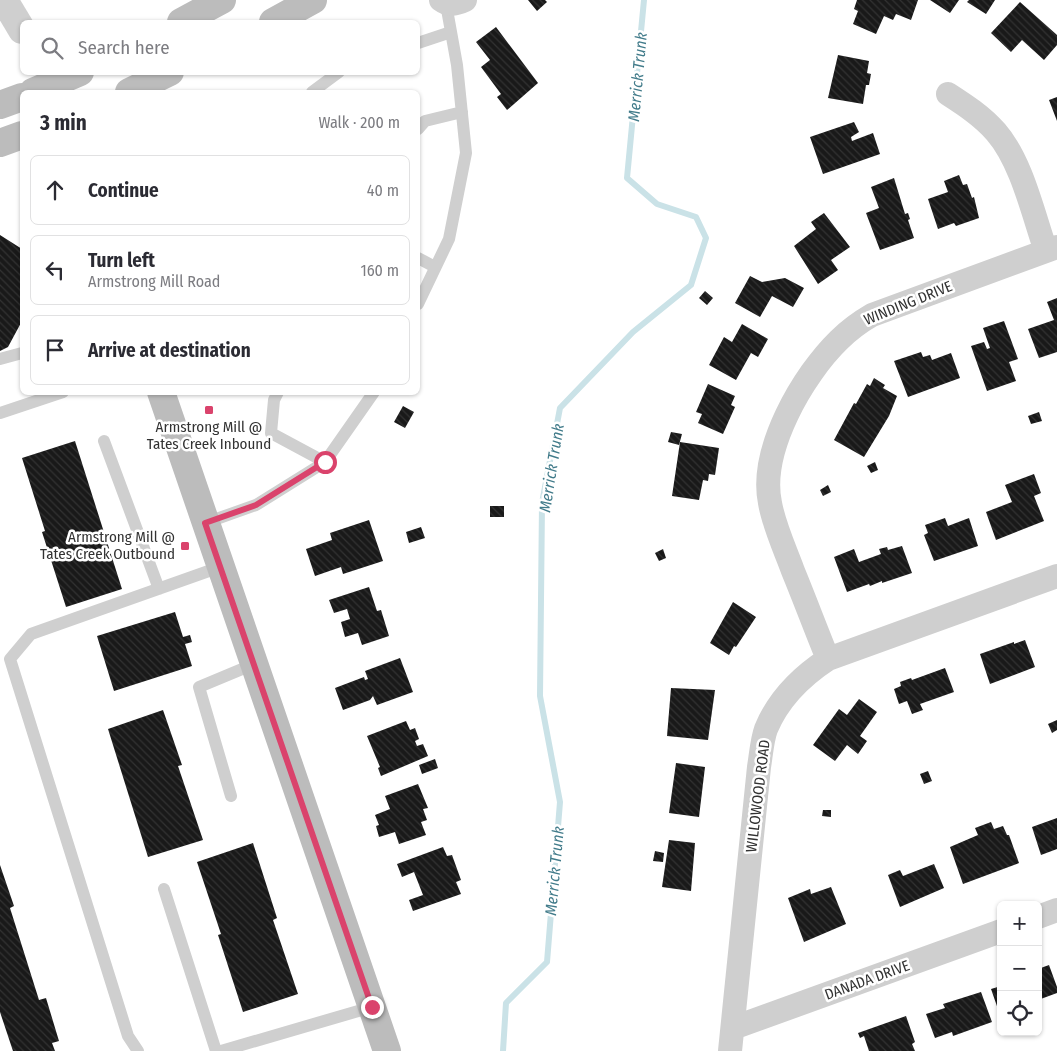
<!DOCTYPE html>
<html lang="en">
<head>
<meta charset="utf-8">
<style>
	:root { --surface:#fff; --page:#f2f2f3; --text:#2b2b33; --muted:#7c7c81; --line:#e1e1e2 }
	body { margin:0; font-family:"Fira Sans Condensed",sans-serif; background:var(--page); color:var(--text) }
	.controls { position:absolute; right:15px; bottom:15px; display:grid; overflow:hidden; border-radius:8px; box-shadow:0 1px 4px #0004 }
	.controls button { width:45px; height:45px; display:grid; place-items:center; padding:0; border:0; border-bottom:1px solid var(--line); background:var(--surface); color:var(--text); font:25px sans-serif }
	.stop { position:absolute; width:15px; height:15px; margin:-11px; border:4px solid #da436c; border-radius:50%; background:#fff }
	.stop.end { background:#da436c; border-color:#fff; box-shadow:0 1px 5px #0008 }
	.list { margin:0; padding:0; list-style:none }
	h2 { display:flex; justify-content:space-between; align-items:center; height:65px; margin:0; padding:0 20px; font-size:21px }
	h2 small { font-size:16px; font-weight:400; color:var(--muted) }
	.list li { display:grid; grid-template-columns:32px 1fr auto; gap:15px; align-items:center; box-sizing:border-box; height:70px; margin:0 10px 10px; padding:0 10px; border:1px solid var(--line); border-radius:8px }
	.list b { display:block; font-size:19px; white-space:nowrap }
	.list p { margin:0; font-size:16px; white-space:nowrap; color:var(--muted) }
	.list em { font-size:16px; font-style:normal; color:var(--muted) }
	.icon { flex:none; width:28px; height:28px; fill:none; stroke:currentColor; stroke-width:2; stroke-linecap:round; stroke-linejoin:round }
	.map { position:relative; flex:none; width:1057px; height:1051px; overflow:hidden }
	.search { position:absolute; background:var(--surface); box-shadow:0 1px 4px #0004; left:20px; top:20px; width:400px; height:55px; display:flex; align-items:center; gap:12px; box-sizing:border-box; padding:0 18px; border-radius:8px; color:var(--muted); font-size:19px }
	.panel { position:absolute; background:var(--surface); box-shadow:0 1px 4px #0004; left:20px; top:90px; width:400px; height:305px; border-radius:8px }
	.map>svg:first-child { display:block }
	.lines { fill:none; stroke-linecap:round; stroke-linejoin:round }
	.stream { stroke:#cae2e7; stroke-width:6 }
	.building { fill:url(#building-back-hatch) }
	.service { stroke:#cfcfcf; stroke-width:12 }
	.minor { stroke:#cfcfcf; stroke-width:24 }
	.tertiary { stroke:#cfcfcf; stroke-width:28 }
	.secondary { stroke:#bcbcbc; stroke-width:28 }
	.route { stroke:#da436c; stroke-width:6 }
	.poi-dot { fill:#da436c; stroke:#fff; stroke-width:2 }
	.labels { text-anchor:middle; stroke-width:5; stroke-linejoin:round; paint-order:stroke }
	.street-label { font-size:15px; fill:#323232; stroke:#fff }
	.poi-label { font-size:15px; fill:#323232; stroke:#fff }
	.water-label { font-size:16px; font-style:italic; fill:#417b8a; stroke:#fff }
</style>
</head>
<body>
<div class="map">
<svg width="1057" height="1051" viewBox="0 0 1057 1051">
	<defs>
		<pattern id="building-back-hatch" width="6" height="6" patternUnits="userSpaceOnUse" patternTransform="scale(1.25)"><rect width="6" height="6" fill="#191919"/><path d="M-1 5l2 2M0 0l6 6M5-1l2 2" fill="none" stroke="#323232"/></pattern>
	</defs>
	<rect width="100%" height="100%" fill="#fff"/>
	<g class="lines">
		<path class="stream" d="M503 1051 506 1003 547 962 560 802 540 696 542 503 560 408 633 332 691 285 706 238 696 217 657 204 627 178 644 0"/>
	</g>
	<path class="building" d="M528 0H545L547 2 537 11Z
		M857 0H918L911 20 896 14 893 20 884 16 876 34 853 24 858 11 854 9Z
		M930 0H959L950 13Z
		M969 0H995L986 14 967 2Z
		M1020 2 1057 35V45L1044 60 1022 40 1011 52 991 33Z
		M496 27 538 83 507 110 497 97 501 94 481 67 490 60 476 42Z
		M838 55 869 61 867 73 871 74 869 85H866L863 104 828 98Z
		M1057 97V121L1049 100Z
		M854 122 859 132 851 137 852 141 873 133 880 154 823 174 810 137Z
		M959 175 963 185 967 184 972 198 974 197 979 218 956 226 954 223 938 229 928 199 948 192 944 181Z
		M894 178 905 214 908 213 910 219 908 220 914 238 880 250 866 213 879 208 871 187Z
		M824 213 850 247 831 260 838 270 818 284 794 246 816 229 811 222Z
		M0 235 22 249V321L8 347 0 351Z
		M750 276 762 282 785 278 804 288 793 307 772 296 760 317 735 303Z
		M705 291 713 298 707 305 699 298Z
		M1057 298V352L1039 358 1028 329 1054 320 1047 302Z
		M1004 321 1018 359 1009 362 1016 381 987 391 971 346 984 342 987 349 990 348 983 328Z
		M742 324 768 339 758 357 751 353 736 380 709 365 724 337 732 342Z
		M921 352 923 357 930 355 932 360 951 353 960 378 908 397 894 361Z
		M874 378 885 385 883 388 897 396 889 416 864 457 834 440 854 403 856 404 867 384 870 386Z
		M708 384 735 396 731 405 735 407 723 434 698 423 702 414 696 412Z
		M403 406 414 412 405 428 394 422Z
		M1039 412 1042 421 1031 424 1028 416Z
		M671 432 682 434 679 445 668 442Z
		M75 441 122 589 66 607 42 532 45 531 22 458Z
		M680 442 719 448 715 475 709 474 708 481 703 480 699 500 672 496Z
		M875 462 878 470 871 473 867 466Z
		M1034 474 1041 493 1034 496 1044 521 996 540 986 512 1012 502 1005 485Z
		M828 485 831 492 823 496 820 490Z
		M490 506H504V517H490Z
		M945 518 948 526 969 518 978 546 934 561 924 535 928 533 925 525Z
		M369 520 383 561 343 574 341 567 315 576 306 549 332 540 330 533Z
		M421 527 425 538 409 543 406 532Z
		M902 546 912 573 882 583V581L870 586 869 584 847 592 834 557 854 549 859 562 881 554 879 549 887 547 888 550Z
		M663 549 666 558 659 561 655 553Z
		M369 587 377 611 381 610 389 636 362 645 358 633 345 637 341 622 350 619 347 609 334 613 329 600Z
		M733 602 756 617 736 647 734 646 729 655 710 643Z
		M175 612 183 637 190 635 192 642 185 644 192 666 114 691 97 636Z
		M1025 640 1035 667 990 684 980 654 1014 642V644Z
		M400 658 413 692 377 705 373 696 370 700 343 710 335 688 364 677 365 680 368 679 365 671Z
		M945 668 954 692 920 704 923 710 912 714 907 701 899 704 894 689 901 686 900 682 911 678 912 680Z
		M671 688 715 690 708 740 667 736Z
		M859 699 877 712 860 736 867 741 858 754 847 745 835 761 813 745 839 709 847 715Z
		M163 710 182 765 178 766 203 840 148 857 108 729Z
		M1057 720V730L1052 733 1048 724Z
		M406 721 410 730 415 728 419 739 415 741 417 746 423 744 428 756 381 776 378 768 380 767 367 736Z
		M435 759 438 768 422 774 419 765Z
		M676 763 705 767 699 817 669 813Z
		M928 771 932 781 924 784 920 774Z
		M418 784 428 808 423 809 427 820 421 822 426 835 399 844 395 832 379 837 376 826 379 825 375 815 390 809 385 796Z
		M823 810H831V817L822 816Z
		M1057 818V849L1041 855 1032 827Z
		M991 822 994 829 1003 826 1007 835H1009L1019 863 963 884 950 847 978 835 975 828Z
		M669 840 695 843 691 891 662 887Z
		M253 843 277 918 273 920 298 994 243 1012 218 935 221 934 197 862Z
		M443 847 447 856 452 855 461 880 456 882 461 894 413 911 409 900 423 895 414 872 402 877 397 864Z
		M655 851 664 853 663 862 653 861Z
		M934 864 944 888 900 907 888 875 900 870 903 876Z
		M0 865 14 906 10 908 39 1000 46 998 59 1041 52 1043 55 1051H13L0 1012Z
		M831 887 846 924 804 942 788 898 810 889 811 894Z
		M1049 965 1057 987V993L1038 1000V969Z
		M1001 986V1012H999L991 989Z
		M981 992 992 1022 953 1036 952 1032 935 1038 926 1014 945 1008 943 1004Z
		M906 1016 915 1042 912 1044 915 1051H869L864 1036 860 1038 858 1033Z"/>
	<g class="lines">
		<path class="service" d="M418 43 451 32
			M312 92 339 72
			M418 129 425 121 462 112
			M418 258 435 267
			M418 304 449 239 466 153 457 65 446 4
			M0 359 22 353
			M278 392 274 400 271 433 325 462
			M0 413 63 392
			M104 441 159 589
			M205 523 256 505 325 462 374 392
			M231 796 199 687 254 664
			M164 889 216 1051
			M138 1051 128 1036 10 659 31 634 220 567
			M221 1051 372 1007"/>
		<path class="minor" d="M441 0C449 6 456 4 465 0
			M948 94C965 105 982 116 996 132 1022 162 1033 214 1046 251
			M828 659C816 630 805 600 793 571 785 549 774 526 770 503 759 450 803 375 839 340 849 330 860 322 872 315L1057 247
			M1038 917 1057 910
			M733 1028 1001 931
			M730 1051 759 767C761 755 762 740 766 729 778 700 802 676 828 659L1057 576"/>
		<path class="tertiary" d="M4 0 22 30"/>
		<path class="secondary" d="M181 22 222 0
			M273 22 313 0
			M33 92 80 72
			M129 92 170 72
			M0 105 22 97
			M0 143 22 135
			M161 392 387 1051"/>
	</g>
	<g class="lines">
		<path class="route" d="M325 462 256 505 205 523 372 1007"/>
	</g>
	<g class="poi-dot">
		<rect x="204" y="405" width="10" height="10" rx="2.5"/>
		<rect x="180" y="541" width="10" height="10" rx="2.5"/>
	</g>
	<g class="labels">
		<g class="street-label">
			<text transform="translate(908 303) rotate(-22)" y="5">WINDING DRIVE</text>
			<text transform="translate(758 796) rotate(-83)" y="5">WILLOWOOD ROAD</text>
			<text transform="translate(867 980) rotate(-20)" y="5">DANADA DRIVE</text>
		</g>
		<g class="poi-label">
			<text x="209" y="432">Armstrong Mill @<tspan x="209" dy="17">Tates Creek Inbound</tspan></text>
			<text x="175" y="542" text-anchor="end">Armstrong Mill @<tspan x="175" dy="17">Tates Creek Outbound</tspan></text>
		</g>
		<g class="water-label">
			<text transform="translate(637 77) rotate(-85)" y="6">Merrick Trunk</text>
			<text transform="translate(551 468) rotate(-81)" y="6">Merrick Trunk</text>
			<text transform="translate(554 871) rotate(-85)" y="6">Merrick Trunk</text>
		</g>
	</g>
</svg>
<div class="controls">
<button>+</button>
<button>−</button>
<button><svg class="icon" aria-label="locate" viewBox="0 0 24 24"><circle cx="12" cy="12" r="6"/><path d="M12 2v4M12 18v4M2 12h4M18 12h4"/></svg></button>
</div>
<div class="stop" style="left:325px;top:462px"></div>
<div class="stop end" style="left:372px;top:1007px"></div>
<div class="search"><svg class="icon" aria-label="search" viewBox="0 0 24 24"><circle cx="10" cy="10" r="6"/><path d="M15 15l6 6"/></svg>Search here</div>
<section class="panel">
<h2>3 min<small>Walk · 200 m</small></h2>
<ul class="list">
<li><svg class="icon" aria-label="ahead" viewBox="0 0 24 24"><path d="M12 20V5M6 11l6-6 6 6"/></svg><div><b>Continue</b></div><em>40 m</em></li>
<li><svg class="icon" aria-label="left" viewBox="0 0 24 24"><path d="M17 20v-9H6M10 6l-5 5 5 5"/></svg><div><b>Turn left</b><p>Armstrong Mill Road</p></div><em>160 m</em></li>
<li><svg class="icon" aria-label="arrive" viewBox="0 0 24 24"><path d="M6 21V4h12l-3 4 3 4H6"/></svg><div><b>Arrive at destination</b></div></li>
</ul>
</section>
</div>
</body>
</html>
